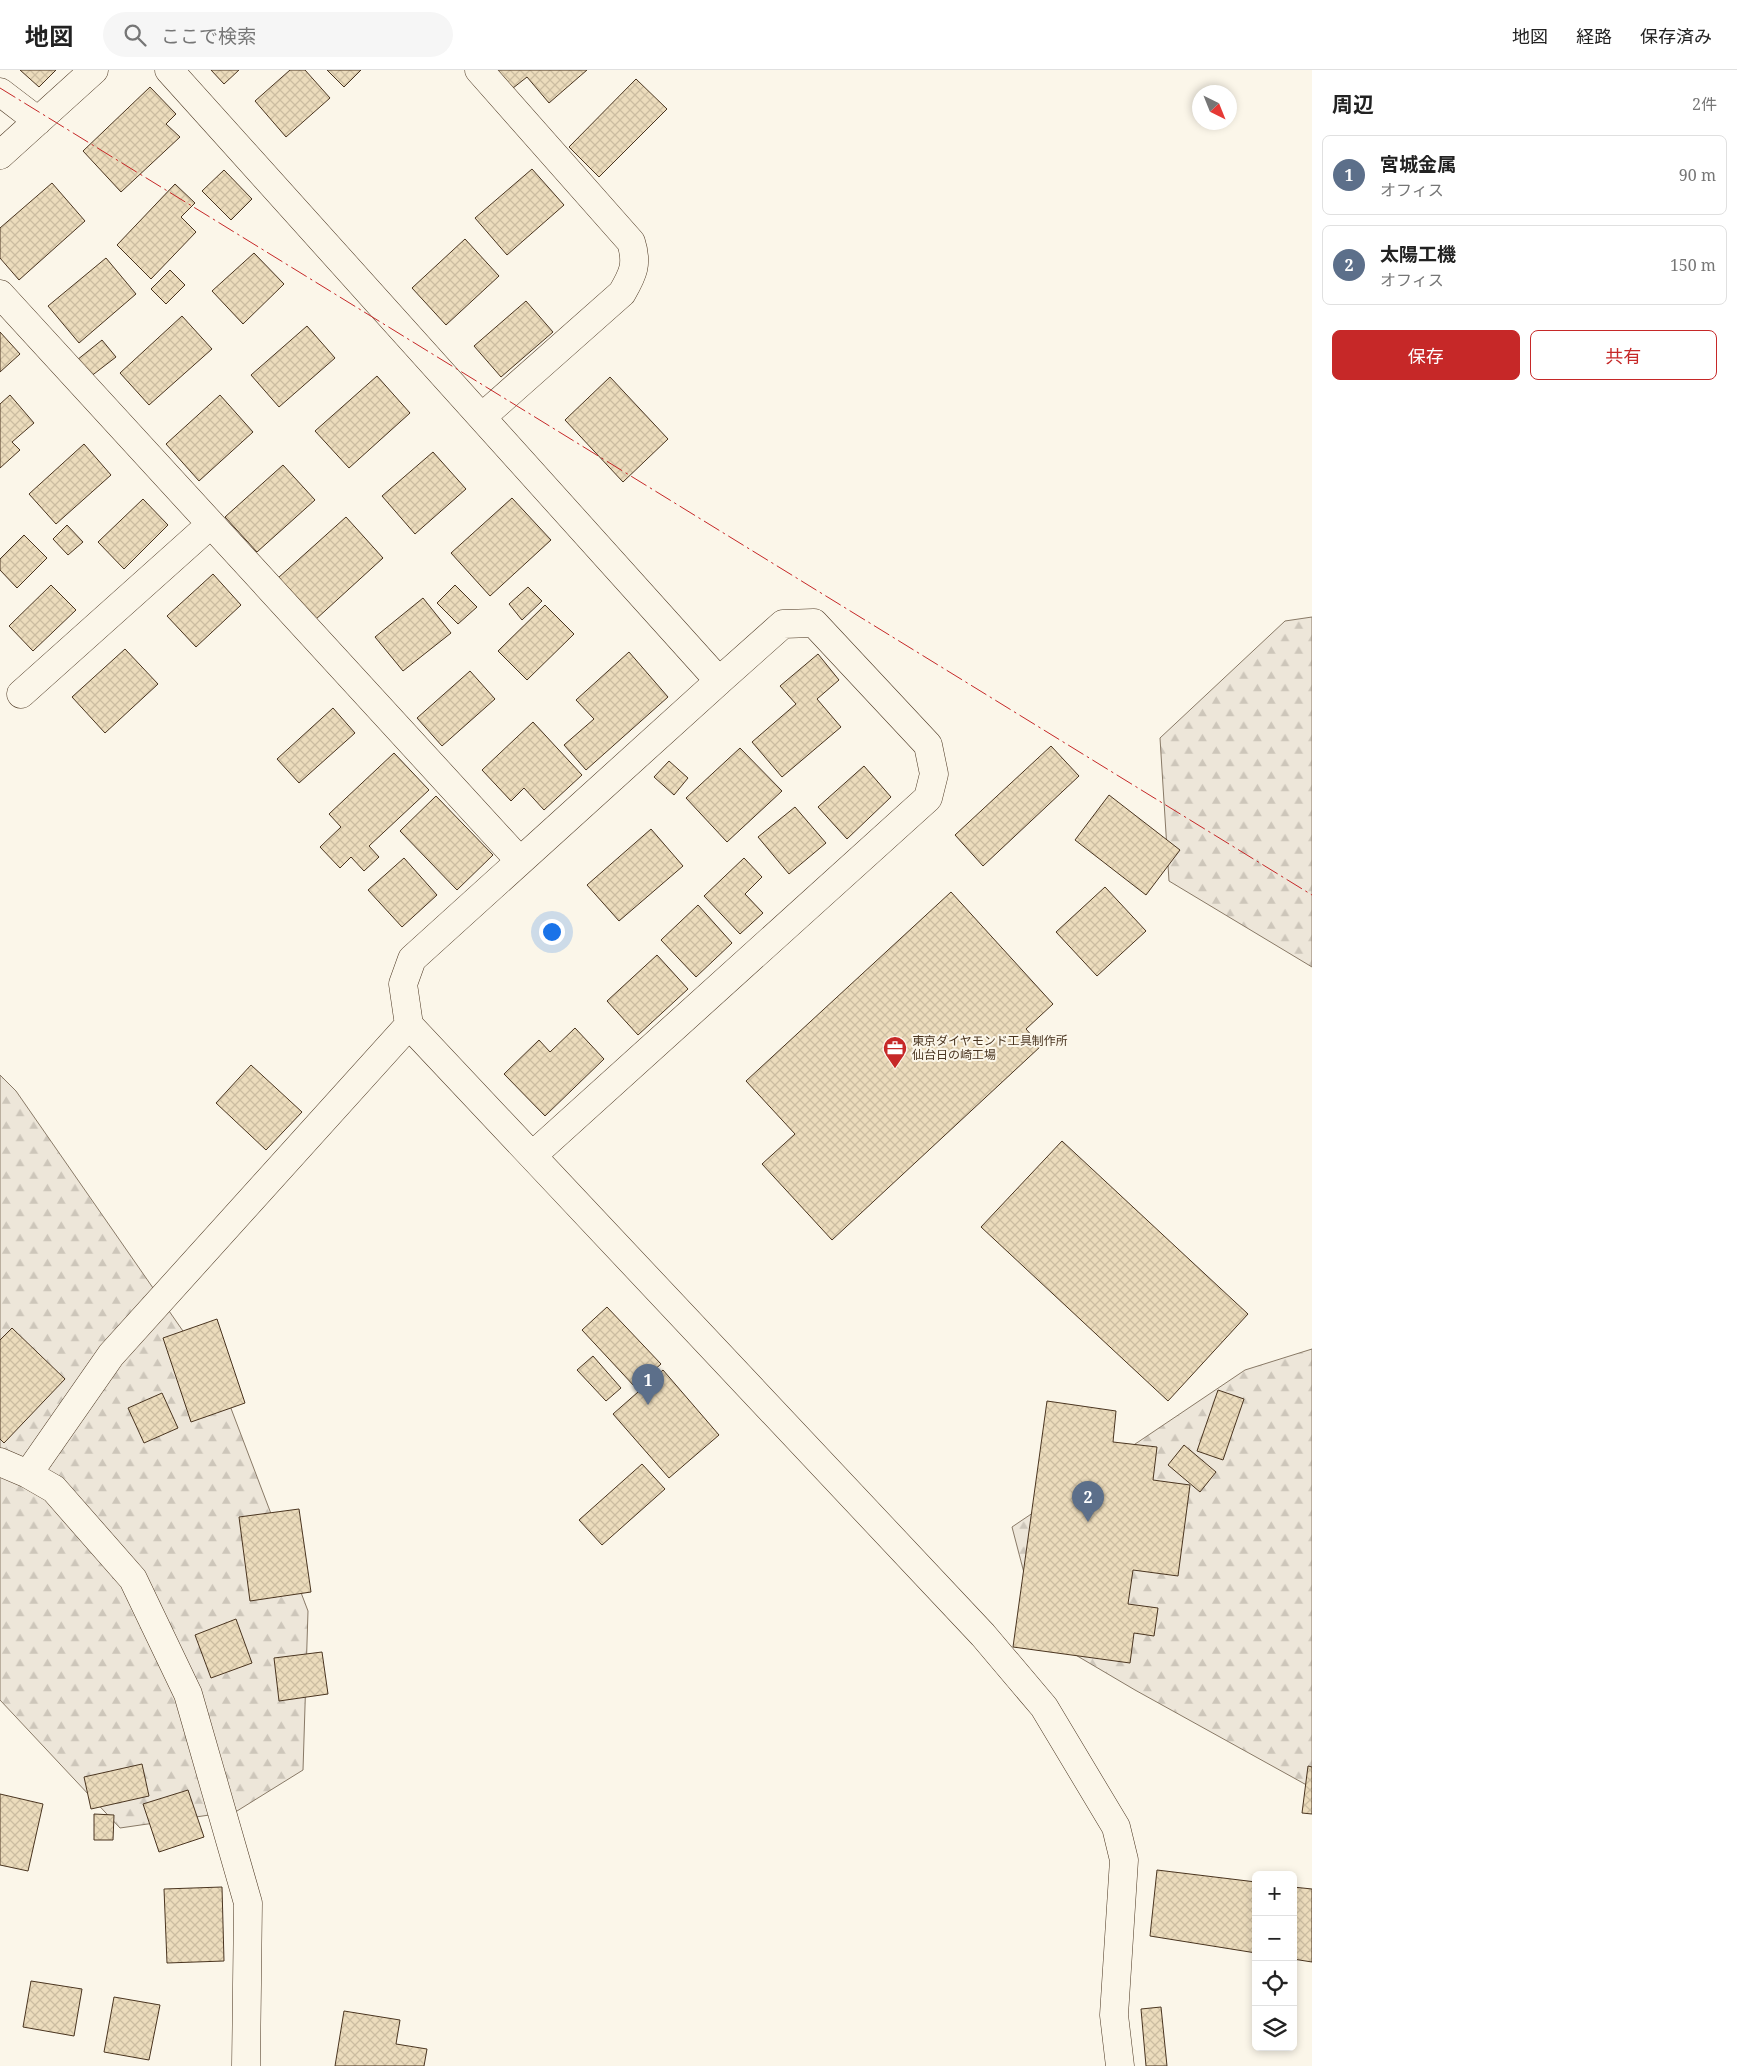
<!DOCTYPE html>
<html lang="ja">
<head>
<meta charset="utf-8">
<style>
	:root { --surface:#fff; --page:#f6f6f6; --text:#222; --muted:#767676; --line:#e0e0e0; --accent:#c62828 }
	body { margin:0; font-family:"Noto Serif","Noto Sans JP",serif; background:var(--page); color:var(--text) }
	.controls { position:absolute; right:15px; bottom:15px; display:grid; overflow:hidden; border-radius:8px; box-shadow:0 2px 8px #0003 }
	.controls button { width:45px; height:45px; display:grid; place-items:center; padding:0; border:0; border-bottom:1px solid var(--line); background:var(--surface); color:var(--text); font:25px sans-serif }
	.compass { position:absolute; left:1192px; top:15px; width:45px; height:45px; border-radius:50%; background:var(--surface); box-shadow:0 2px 8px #0003; rotate:137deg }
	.you { position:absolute; left:551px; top:861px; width:18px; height:18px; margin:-12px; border:4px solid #fff; border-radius:50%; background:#1a73e8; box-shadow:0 0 0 8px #1a73e833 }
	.badge { display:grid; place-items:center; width:32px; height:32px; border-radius:50%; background:var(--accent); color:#fff; font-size:16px; font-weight:700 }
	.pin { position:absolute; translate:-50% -41px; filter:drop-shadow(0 1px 2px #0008) }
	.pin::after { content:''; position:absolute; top:26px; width:18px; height:15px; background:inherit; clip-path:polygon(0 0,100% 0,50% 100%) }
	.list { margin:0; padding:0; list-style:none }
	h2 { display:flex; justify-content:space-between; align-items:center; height:65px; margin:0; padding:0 20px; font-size:21px }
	h2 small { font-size:16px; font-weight:400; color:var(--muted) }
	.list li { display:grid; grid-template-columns:32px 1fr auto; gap:15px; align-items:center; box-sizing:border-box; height:80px; margin:0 10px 10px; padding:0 10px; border:1px solid var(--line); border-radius:8px }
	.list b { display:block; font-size:19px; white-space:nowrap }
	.list p { margin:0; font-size:16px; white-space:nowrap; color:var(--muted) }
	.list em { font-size:16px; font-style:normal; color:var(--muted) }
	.actions { display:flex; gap:10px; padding:15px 20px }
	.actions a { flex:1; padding:11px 0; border:1px solid var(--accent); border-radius:8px; text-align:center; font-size:18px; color:var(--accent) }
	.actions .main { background:var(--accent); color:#fff }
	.icon { flex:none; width:28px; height:28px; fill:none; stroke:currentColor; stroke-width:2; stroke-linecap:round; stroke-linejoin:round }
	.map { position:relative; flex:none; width:1312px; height:1996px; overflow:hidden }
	header { display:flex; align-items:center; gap:30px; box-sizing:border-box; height:70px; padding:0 25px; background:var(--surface); border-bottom:1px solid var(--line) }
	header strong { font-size:24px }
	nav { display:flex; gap:28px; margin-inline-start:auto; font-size:18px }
	.search { width:350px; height:45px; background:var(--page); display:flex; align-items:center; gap:12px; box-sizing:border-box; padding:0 18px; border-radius:28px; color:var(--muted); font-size:19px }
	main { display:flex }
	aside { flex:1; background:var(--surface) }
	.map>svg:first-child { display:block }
	.forest { fill:url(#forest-firs); stroke:#887966 }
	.building { fill:url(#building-cross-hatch); stroke:#4a3520 }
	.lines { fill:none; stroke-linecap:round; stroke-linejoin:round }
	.minor-casing { stroke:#4a3520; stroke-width:29 }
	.minor { stroke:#fbf6e9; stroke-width:28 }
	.power { stroke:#c62828; stroke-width:1; stroke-dasharray:18 4 2.5 4; stroke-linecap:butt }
	.labels { text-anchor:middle; stroke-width:4; stroke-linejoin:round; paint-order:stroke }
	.poi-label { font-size:12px; fill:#4a3520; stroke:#fbf6e9; text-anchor:start }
</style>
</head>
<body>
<header>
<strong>地図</strong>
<div class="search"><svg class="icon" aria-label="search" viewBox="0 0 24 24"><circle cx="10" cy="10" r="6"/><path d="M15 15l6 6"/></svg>ここで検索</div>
<nav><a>地図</a><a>経路</a><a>保存済み</a></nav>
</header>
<main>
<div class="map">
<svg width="1312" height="1996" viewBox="0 0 1312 1996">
	<defs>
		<pattern id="forest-firs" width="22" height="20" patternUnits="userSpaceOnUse" patternTransform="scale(1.25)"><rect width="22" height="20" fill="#ede6d9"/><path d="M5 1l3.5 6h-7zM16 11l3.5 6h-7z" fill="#cdc6ba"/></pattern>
		<pattern id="building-cross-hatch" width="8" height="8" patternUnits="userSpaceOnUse" patternTransform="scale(1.25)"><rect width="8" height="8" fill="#ecdcbc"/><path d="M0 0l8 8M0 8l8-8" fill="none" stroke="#ccbda1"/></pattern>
	</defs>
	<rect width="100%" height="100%" fill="#fbf6e9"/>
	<path class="forest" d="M1312 547V897L1169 811 1160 668 1285 551Z
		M0 1005 16 1021 224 1320 308 1541 303 1700 237 1741 120 1758 0 1630Z
		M1312 1279V1718L1135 1620 1040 1564 1012 1457 1245 1300Z"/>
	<path class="building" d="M20 0H56L39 17Z
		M211 0H239L224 14Z
		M290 0H305L330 28 286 67 255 31Z
		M327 0H361L344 17Z
		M489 0H587L549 33 527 7 508 22Z
		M636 9 667 39 599 107 569 77Z
		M150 17 176 44 166 54 180 67 121 122 83 81Z
		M532 99 564 135 507 185 475 148Z
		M224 100 252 129 231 150 202 121Z
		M52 113 85 151 19 210 0 188V158Z
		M175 114 195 133 181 147 196 162 151 209 117 175Z
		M465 169 499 206 446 255 412 218Z
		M254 183 284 214 243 254 212 221Z
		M106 188 136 224 79 273 48 236Z
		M170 200 185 215 166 234 151 219Z
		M526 231 553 262 501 307 474 276Z
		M182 246 212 279 149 335 120 303Z
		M307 256 335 288 279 337 251 305Z
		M0 262 20 284 0 302Z
		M102 270 116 287 90 307 77 290Z
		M377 306 410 343 349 398 315 361Z
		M610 307 668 369 623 412 565 350Z
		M10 325 34 353 12 372 20 380 0 398V334Z
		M220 325 253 362 199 411 166 374Z
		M84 374 111 405 56 454 29 424Z
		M433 382 466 419 415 464 382 426Z
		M283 395 315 430 257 482 225 447Z
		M512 428 551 470 490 526 451 483Z
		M143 429 168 455 124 499 98 472Z
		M346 447 383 488 315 550 278 508Z
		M67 455 83 472 68 485 53 469Z
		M24 465 47 488 17 518 0 500V489Z
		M213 504 241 535 196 577 167 546Z
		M51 515 76 540 33 581 9 556Z
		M455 515 477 537 458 554 437 533Z
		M528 517 542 531 522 550 509 534Z
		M423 528 451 563 403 601 375 567Z
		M545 535 574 564 527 610 498 581Z
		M125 579 158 614 105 663 72 627Z
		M629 582 668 627 586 700 564 675 594 649 576 630Z
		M818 584 839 610 817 629 841 657 782 707 752 672 796 634 780 616Z
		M470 601 495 629 442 676 417 648Z
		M333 638 355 663 299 713 277 689Z
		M533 652 582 705 544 740 524 718 511 731 482 700Z
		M1051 676 1079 706 983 796 955 765Z
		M740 678 782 721 727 772 686 728Z
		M394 683 429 720 369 776 379 787 364 801 351 787 340 798 320 777 341 757 329 744Z
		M669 691 688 708 674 725 654 707Z
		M864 696 891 727 847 769 818 737Z
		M1109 725 1180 780 1146 825 1075 770Z
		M436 726 493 785 457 820 400 761Z
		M795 737 826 773 789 804 758 767Z
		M651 759 683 796 619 851 587 815Z
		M404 788 437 825 402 857 368 820Z
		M744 788 762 807 745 824 763 843 740 864 704 826Z
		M1105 817 1146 861 1097 906 1056 862Z
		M951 822 1053 934 1026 959 1041 976 832 1170 762 1094 795 1064 746 1011Z
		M698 835 732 873 696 907 661 870Z
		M657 885 688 919 638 965 607 931Z
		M575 958 604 989 545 1046 504 1004 539 970 550 982Z
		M251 995 302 1042 266 1080 216 1033Z
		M1062 1071 1248 1244 1168 1331 981 1157Z
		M607 1237 661 1294 635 1317 582 1260Z
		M217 1249 245 1333 191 1352 163 1268Z
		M12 1258 65 1309 4 1373 0 1369V1270Z
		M593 1286 621 1318 606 1331 577 1300Z
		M663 1300 719 1365 669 1408 613 1344Z
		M1218 1320 1244 1329 1223 1390 1197 1381Z
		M162 1323 178 1358 144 1373 128 1338Z
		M1047 1331 1116 1341 1113 1372 1157 1377 1153 1410 1190 1415 1178 1506 1133 1500 1128 1534 1158 1538 1154 1566 1134 1563 1130 1593 1013 1577Z
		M1184 1375 1216 1402 1200 1422 1168 1395Z
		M642 1394 665 1419 602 1475 579 1450Z
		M299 1439 311 1522 250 1531 239 1447Z
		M236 1549 252 1593 211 1608 195 1565Z
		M322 1582 328 1624 279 1631 274 1588Z
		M142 1694 149 1726 91 1739 84 1707Z
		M1308 1696 1312 1697V1744L1302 1743Z
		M188 1720 204 1767 159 1782 143 1734Z
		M0 1724 43 1734 28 1801 0 1795Z
		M94 1744 114 1745 113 1770H94Z
		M1157 1800 1256 1812V1883L1150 1866Z
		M222 1817 224 1891 167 1893 164 1819Z
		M1293 1817 1312 1819V1892L1293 1889Z
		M31 1911 82 1919 74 1966 23 1957Z
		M114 1927 160 1935 149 1990 104 1982Z
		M1161 1937 1167 1996H1146L1141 1939Z
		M344 1941 400 1950 396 1974 427 1979 424 1996H335Z"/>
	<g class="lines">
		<g class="minor-casing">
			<path id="minor" d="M169 0 719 611 412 889 403 914 409 955 983 1565 1044 1637 1116 1757 1124 1790 1114 1945 1120 1996
				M479 0 631 172C638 194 633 204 622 223L482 347
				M0 22 38 51
				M0 85 94 0
				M0 224 520 791
				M21 624 211 454
				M533 1085 928 728 934 704 928 675 814 553 783 554 719 611
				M0 1392 28 1404 54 1419 133 1509 188 1624 248 1833 246 1996
				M28 1404 111 1285 409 955"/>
		</g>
		<use href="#minor" class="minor"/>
		<path class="power" d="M0 18 1312 825"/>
	</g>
	<defs>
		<g id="office-pin" transform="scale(1.25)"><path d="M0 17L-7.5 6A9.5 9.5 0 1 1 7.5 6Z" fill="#c62828" stroke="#fbf6e9"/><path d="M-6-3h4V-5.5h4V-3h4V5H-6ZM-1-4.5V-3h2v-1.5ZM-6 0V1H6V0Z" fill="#fff"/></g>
	</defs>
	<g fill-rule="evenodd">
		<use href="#office-pin" x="895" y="978"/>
	</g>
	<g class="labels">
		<g class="poi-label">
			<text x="912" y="975">東京ダイヤモンド工具制作所<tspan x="912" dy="14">仙台日の崎工場</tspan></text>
		</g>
	</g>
</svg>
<div class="controls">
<button>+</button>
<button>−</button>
<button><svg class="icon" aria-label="locate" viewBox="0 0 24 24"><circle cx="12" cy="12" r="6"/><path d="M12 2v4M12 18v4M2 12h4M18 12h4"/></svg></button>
<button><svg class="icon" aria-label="layers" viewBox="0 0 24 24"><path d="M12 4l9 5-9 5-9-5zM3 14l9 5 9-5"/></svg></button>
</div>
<svg class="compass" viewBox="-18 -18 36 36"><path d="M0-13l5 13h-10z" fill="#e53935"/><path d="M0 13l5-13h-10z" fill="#767676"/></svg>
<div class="you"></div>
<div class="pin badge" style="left:648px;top:1335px;background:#5c6f8a">1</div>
<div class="pin badge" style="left:1088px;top:1452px;background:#5c6f8a">2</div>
</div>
<aside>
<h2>周辺<small>2件</small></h2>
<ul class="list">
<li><span class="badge" style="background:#5c6f8a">1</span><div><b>宮城金属</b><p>オフィス</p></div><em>90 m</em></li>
<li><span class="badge" style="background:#5c6f8a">2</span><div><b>太陽工機</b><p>オフィス</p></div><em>150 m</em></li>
</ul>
<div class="actions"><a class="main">保存</a><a>共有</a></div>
</aside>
</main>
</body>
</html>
